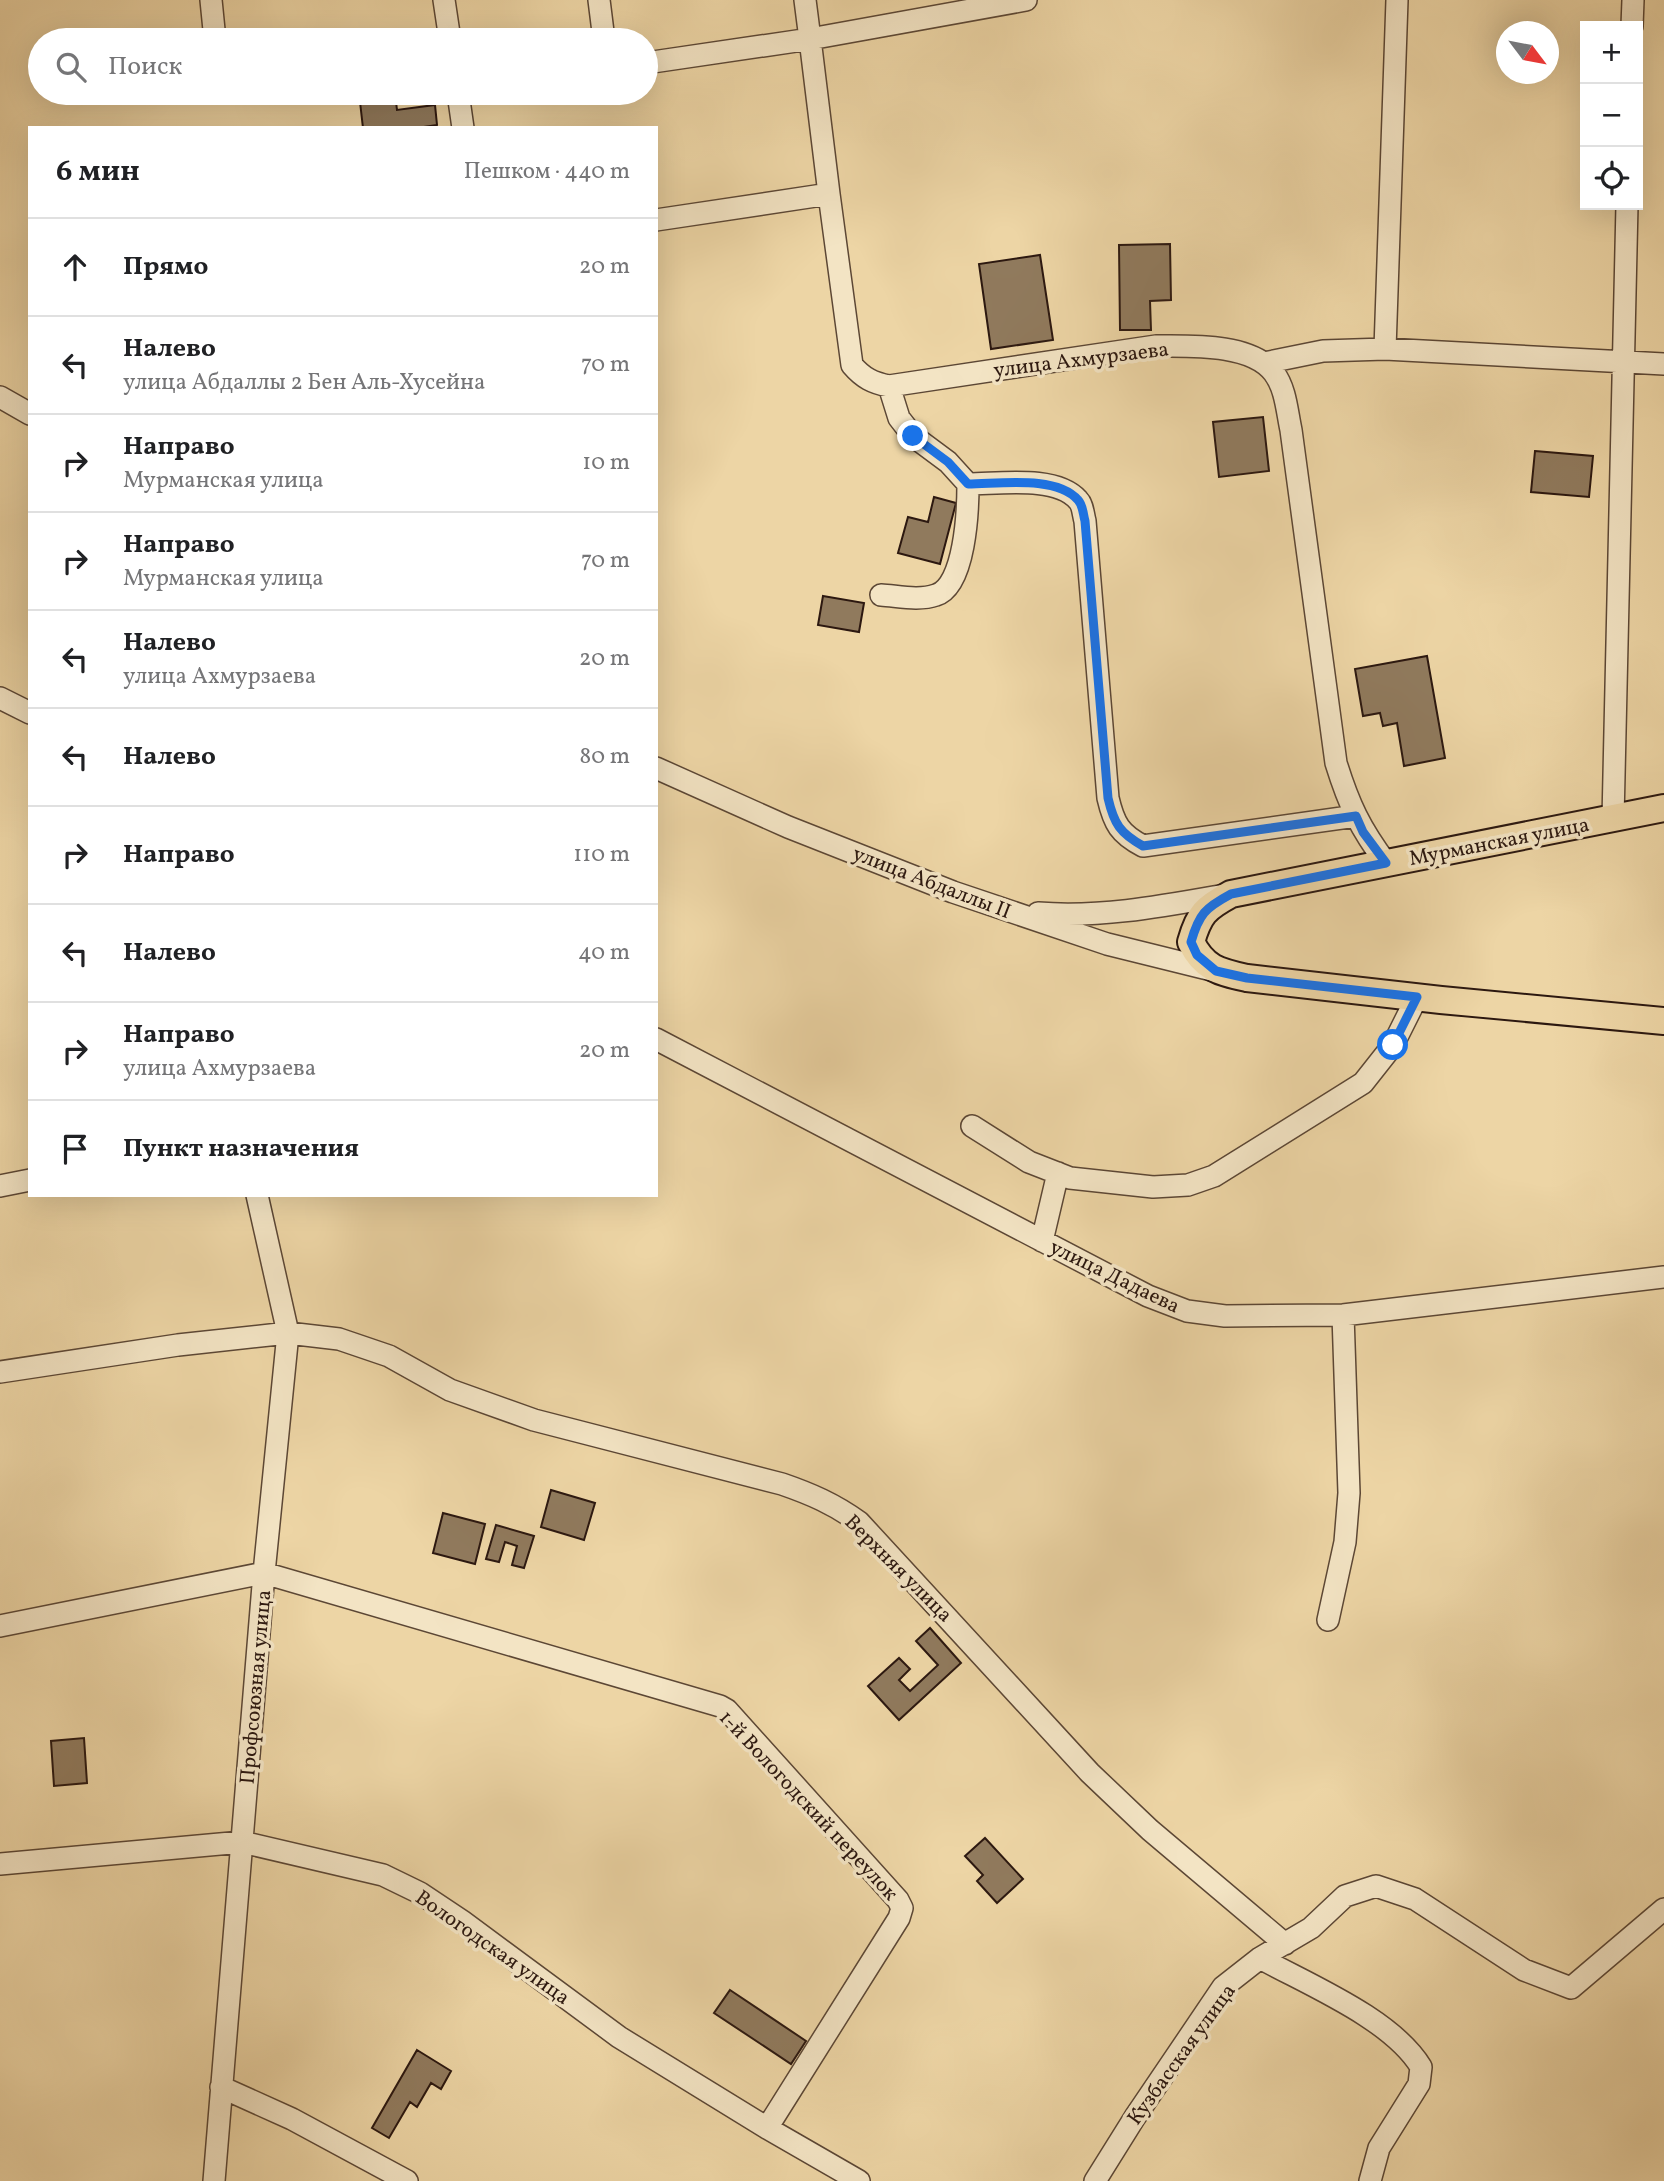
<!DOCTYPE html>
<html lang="ru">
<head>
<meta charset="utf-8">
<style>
	:root { --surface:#fff; --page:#f6f6f6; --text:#202124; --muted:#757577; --line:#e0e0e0 }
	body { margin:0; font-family:Vollkorn,serif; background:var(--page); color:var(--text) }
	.controls { position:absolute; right:21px; top:21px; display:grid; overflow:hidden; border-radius:0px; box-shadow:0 7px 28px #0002 }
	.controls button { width:63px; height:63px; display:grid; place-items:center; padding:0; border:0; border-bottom:2px solid var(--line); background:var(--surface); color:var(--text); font:35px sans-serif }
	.compass { position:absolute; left:1496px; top:21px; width:63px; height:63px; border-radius:50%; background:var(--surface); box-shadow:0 7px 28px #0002; rotate:122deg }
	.stop { position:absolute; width:21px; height:21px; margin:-16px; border:5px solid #1a73e8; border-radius:50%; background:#fff }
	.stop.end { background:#1a73e8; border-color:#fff; box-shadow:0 2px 7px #0008 }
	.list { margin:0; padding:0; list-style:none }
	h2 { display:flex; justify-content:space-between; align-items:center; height:91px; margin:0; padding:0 28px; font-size:30px }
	h2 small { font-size:23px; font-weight:400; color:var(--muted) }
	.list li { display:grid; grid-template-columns:46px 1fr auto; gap:21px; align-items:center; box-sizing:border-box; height:98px; padding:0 28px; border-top:2px solid var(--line) }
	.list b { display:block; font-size:26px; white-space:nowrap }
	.list p { margin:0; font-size:23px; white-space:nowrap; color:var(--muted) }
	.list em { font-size:23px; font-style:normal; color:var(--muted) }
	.icon { flex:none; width:38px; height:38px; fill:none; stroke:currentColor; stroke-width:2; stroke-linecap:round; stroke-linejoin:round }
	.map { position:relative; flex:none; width:1664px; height:2181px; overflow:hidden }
	.search { position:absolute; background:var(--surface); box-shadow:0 7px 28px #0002; left:28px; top:28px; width:630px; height:77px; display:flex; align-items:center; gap:18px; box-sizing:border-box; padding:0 24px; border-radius:38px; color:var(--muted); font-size:26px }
	.panel { position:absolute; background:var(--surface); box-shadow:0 7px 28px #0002; left:28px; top:126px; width:630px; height:1071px; border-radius:0px }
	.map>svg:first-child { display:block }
	.building { fill:#907a5d; stroke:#2c1810; stroke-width:2 }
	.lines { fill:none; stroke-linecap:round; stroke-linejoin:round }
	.minor-casing { stroke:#5c4735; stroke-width:24 }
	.major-casing { stroke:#2c1810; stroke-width:30 }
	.minor { stroke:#f3e4c4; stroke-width:21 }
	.major { stroke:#edd5a5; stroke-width:26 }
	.route { stroke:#1a73e8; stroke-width:9 }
	.labels { text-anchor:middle; stroke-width:7; stroke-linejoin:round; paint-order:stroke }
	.street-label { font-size:21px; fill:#2c1810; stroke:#f3e4c4 }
</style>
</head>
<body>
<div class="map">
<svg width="1664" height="2181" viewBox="0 0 1664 2181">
	<rect width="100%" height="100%" fill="#edd5a5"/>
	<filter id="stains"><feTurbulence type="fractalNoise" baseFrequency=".00286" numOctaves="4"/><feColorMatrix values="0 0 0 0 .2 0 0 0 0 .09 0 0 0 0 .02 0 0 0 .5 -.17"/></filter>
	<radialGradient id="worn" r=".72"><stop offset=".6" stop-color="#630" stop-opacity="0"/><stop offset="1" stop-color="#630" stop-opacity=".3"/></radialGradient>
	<path class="building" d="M383 29 384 40H359L358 31Z
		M359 93H395L397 110 435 105 437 125 417 128H363Z
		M1170 244 1171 300 1150 301 1151 330H1120L1119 245Z
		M1040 255 1053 340 991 349 979 264Z
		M1263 417 1269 471 1219 477 1213 422Z
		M1535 451 1593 456 1589 497 1531 492Z
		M934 497 956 503 940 564 898 553 908 517 928 522Z
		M823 596 864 603 859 632 818 625Z
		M1427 656 1445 758 1404 766 1397 723 1383 726 1380 713 1363 716 1355 669Z
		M551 1490 595 1503 584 1540 541 1527Z
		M443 1513 485 1524 475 1564 433 1553Z
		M496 1525 534 1536 524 1568 512 1565 517 1546 505 1542 499 1562 486 1559Z
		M930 1628 961 1663 899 1720 868 1686 899 1658 910 1669 899 1680 910 1691 938 1665 916 1641Z
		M84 1738 87 1783 54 1786 51 1741Z
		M985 1838 1023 1879 997 1903 977 1881 983 1875 965 1856Z
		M730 1990 806 2041 791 2064 714 2013Z
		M417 2050 451 2071 441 2089 431 2083 417 2107 410 2102 389 2138 372 2128Z"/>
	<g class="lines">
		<g class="minor-casing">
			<path id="minor" d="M211 0 215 40
				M444 0 450 40
				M599 0 604 40
				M1632 26 1633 0
				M646 63 810 39 805 0
				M458 93 463 128
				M829 194 852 365C863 378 873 383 889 386L1156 346C1190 346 1252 343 1274 373 1286 389 1287 412 1291 430L1336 763C1349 805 1360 828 1386 863
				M656 220 829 194 810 39 1026 0
				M1385 349 1397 0
				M1264 363 1323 351 1385 349 1664 364
				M0 397 30 414
				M968 484C999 484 1056 475 1078 500 1083 505 1083 514 1085 521L1108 798C1114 824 1120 834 1143 846L1356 816
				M881 595C898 596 919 601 936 595 965 586 968 511 968 484L948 462 913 436 899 418 889 386
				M0 698 30 713
				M656 768 788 827 953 892 1107 944 1216 971
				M1613 819 1627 205
				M1038 913C1101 918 1163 906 1225 895
				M656 1039 1148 1296 1187 1311 1225 1316 1343 1315 1664 1277
				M972 1126 1029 1162 1070 1178 1153 1187 1188 1185 1214 1176 1363 1083 1393 1045 1417 997
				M0 1186 30 1180
				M1042 1241 1058 1173
				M0 1372 178 1345 288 1333 339 1339 389 1356 450 1390 534 1420 782 1484C811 1494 834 1504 859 1522L1090 1773 1150 1830 1285 1944
				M1328 1620 1345 1542 1349 1493 1343 1315
				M0 1626 264 1573 720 1706 727 1710 898 1900 902 1908 899 1918 767 2128
				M0 1864 242 1842 383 1875 420 1893 462 1921 619 2037 767 2128 859 2181
				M1260 1958C1309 1985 1392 2019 1421 2067L1419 2084 1379 2148 1370 2181
				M221 2087 292 2119 407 2181
				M214 2181 264 1573 288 1333 257 1195
				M1095 2181 1135 2117 1223 1987 1260 1958 1311 1928 1345 1896 1376 1886 1415 1899 1524 1970 1571 1988 1664 1909"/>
		</g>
		<g class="major-casing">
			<path id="major" d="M1664 808 1231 894C1205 908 1199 914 1191 942 1204 969 1220 972 1247 978L1441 1000 1664 1021"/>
		</g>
		<use href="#minor" class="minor"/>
		<use href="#major" class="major"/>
	</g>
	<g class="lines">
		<path class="route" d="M913 436 948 462 968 484C999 484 1056 475 1078 500 1083 505 1083 514 1085 521L1108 798C1114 824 1120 833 1143 846L1356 816 1363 832 1386 863 1231 894C1205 908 1199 914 1191 942L1197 955 1216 971 1247 978 1417 997 1393 1045"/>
	</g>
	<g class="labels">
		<g class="street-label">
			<text transform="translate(1081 359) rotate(-7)" y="7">улица Ахмурзаева</text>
			<text transform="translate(1499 841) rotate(-11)" y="7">Мурманская улица</text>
			<text transform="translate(932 882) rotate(21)" y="7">улица Абдаллы II</text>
			<text transform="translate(1115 1276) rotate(26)" y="7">улица Дадаева</text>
			<text transform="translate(899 1568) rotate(45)" y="7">Верхняя улица</text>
			<text transform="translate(255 1687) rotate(-85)" y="7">Профсоюзная улица</text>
			<text transform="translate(809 1805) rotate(47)" y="7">1-й Вологодский переулок</text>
			<text transform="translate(493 1947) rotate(35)" y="7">Вологодская улица</text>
			<text transform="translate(1181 2054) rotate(-54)" y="7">Кузбасская улица</text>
		</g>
	</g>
	<rect width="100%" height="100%" filter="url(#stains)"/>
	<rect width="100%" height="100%" fill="url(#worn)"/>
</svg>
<div class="controls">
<button>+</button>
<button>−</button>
<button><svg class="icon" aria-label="locate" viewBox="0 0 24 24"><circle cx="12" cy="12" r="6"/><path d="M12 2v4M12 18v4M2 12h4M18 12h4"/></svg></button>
</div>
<svg class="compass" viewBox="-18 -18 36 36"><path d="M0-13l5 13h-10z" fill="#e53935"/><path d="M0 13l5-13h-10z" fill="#757577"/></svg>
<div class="stop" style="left:1393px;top:1045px"></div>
<div class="stop end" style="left:913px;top:436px"></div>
<div class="search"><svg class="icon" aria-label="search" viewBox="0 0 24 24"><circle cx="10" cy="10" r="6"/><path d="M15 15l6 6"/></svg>Поиск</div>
<section class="panel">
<h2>6 мин<small>Пешком · 440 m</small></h2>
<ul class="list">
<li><svg class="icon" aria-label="ahead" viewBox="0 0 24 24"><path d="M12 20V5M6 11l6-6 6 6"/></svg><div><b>Прямо</b></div><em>20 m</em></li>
<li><svg class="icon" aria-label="left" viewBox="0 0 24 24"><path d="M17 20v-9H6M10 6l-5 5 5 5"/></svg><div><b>Налево</b><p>улица Абдаллы 2 Бен Аль-Хусейна</p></div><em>70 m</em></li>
<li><svg class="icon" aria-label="right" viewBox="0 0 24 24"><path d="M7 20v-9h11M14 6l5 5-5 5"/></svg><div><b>Направо</b><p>Мурманская улица</p></div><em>10 m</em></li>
<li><svg class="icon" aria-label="right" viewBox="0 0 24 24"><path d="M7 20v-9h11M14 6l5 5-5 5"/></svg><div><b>Направо</b><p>Мурманская улица</p></div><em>70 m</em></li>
<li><svg class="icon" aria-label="left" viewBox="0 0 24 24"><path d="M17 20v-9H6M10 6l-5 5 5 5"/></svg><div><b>Налево</b><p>улица Ахмурзаева</p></div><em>20 m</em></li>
<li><svg class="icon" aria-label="left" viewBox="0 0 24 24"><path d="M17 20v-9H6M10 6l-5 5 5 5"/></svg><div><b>Налево</b></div><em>80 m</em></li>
<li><svg class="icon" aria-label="right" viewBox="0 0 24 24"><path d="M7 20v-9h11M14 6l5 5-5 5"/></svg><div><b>Направо</b></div><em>110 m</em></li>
<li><svg class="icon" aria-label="left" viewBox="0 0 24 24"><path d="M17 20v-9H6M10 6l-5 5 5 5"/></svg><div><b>Налево</b></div><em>40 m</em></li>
<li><svg class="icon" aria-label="right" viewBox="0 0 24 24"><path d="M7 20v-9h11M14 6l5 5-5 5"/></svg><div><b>Направо</b><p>улица Ахмурзаева</p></div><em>20 m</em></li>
<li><svg class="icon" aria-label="arrive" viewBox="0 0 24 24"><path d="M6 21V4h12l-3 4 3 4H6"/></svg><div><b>Пункт назначения</b></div></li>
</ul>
</section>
</div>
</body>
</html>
